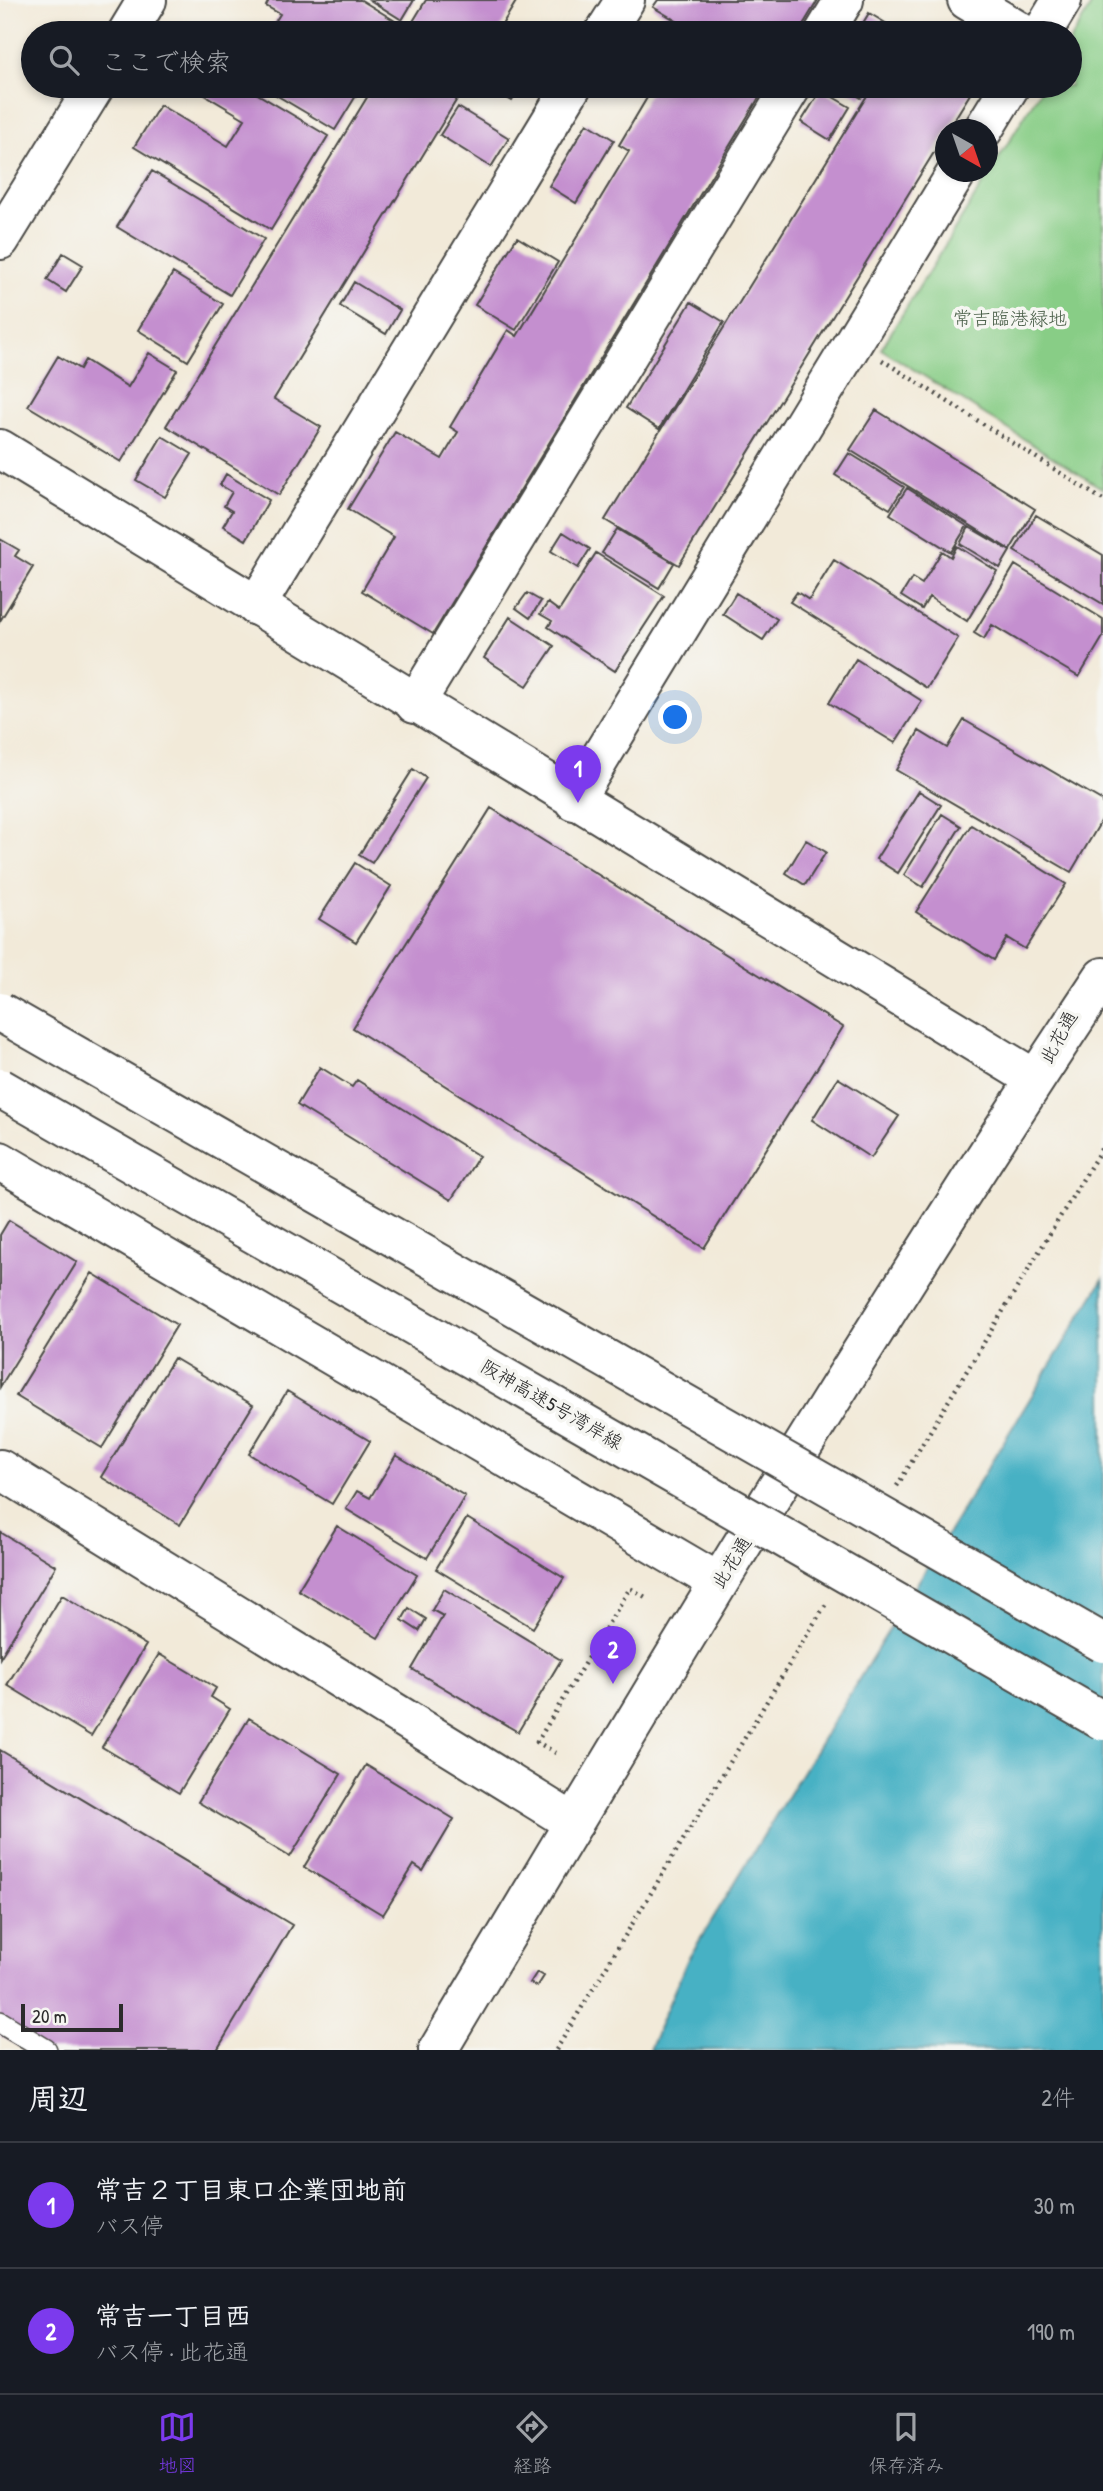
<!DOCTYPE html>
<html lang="ja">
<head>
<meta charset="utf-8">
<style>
	:root { --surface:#171b24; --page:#242831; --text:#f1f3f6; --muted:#9ea1a6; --line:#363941; --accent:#7c3aed }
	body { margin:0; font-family:"Patrick Hand","Klee One",sans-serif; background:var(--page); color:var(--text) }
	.compass { position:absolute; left:935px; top:119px; width:63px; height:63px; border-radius:50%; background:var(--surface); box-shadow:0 4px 10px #0003; rotate:140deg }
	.scale { position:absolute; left:21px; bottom:18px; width:102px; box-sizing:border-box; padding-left:7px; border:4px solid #2b2b2b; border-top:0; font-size:19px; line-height:24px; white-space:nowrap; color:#2b2b2b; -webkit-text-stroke:5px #f6f6f2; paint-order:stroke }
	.you { position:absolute; left:676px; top:718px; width:24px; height:24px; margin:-18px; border:5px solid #fff; border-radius:50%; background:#1a73e8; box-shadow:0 0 0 10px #1a73e833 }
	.badge { display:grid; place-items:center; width:46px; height:46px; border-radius:50%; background:var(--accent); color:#fff; font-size:23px; font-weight:700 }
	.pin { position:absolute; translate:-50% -58px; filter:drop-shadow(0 2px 4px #0008) }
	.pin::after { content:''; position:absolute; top:37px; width:24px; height:21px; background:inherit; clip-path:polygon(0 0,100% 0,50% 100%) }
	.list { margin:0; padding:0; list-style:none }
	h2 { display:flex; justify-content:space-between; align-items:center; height:91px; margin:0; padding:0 28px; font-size:30px }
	h2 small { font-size:23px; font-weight:400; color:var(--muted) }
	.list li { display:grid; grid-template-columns:46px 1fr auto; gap:21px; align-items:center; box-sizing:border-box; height:126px; padding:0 28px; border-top:2px solid var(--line) }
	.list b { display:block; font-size:26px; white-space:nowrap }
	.list p { margin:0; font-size:23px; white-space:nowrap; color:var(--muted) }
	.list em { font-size:23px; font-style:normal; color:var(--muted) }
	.icon { flex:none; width:38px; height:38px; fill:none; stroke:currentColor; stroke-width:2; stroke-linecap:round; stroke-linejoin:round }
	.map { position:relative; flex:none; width:1103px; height:2050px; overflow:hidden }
	.search { position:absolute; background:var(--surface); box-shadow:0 4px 10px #0003; left:21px; right:21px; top:21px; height:77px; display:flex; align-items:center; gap:18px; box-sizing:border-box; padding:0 24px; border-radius:38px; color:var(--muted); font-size:26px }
	.sheet { height:343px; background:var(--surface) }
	nav { display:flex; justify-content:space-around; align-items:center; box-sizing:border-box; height:98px; border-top:2px solid var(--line); background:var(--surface); font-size:19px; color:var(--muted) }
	nav a { display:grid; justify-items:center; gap:4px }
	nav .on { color:var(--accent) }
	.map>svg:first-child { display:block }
	.green { fill:#88cd86; stroke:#5a7c58; stroke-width:2 }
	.water { fill:#46b1c4; stroke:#386e78; stroke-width:2 }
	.building { fill:#c48fcf }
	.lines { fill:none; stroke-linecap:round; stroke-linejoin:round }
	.lane-casing { stroke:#494845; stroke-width:24 }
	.street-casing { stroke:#494845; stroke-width:42 }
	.secondary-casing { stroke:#494845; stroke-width:42 }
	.path { stroke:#494845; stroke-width:4.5; stroke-dasharray:2 5; stroke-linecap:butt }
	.lane { stroke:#fff; stroke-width:21 }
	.street { stroke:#fff; stroke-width:38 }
	.secondary { stroke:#fff; stroke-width:38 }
	.highway-bridge-casing { stroke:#494845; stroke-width:42; stroke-linecap:butt }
	.highway-bridge { stroke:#fff; stroke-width:38 }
	.labels { text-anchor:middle; stroke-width:7; stroke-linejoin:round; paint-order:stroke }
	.park-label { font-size:19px; fill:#475c46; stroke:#f6f6f2 }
	.street-label { font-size:19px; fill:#2b2b2b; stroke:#f6f6f2 }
</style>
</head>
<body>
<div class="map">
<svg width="1103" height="2050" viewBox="0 0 1103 2050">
	<rect width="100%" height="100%" fill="#f6f6f2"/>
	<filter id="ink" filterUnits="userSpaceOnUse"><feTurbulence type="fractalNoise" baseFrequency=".0143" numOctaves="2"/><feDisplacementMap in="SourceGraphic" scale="14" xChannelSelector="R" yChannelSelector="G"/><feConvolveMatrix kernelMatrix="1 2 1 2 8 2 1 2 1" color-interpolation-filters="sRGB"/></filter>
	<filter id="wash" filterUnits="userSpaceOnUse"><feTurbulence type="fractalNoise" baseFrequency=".00686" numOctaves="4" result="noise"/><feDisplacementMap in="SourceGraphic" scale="28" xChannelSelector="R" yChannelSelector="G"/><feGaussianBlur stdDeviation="1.57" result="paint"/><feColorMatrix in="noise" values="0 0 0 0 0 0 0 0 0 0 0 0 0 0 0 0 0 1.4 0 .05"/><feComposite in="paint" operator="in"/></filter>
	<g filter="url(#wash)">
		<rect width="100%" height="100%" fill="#f2ead9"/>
		<path class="green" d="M1094 0H1103V489L881 349 1043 86H1070V41Z"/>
		<path class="water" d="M1103 1279V2050H649L687 1961Z"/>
		<g id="blocks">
			<path class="building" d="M269 0H361L400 24 394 33H268L280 14 266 6Z
				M370 0H414L402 20Z
				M426 0H517L497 33H406Z
				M658 0H818L798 33H688L690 29 653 7Z
				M869 13 902 33H857Z
				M190 86H244L328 136 271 230 134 147 160 105 228 146 245 119Z
				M261 86H362L335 130Z
				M374 86H465L274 399 321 427 279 495 166 426Z
				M492 86H517L520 88 512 101 490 88Z
				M654 86H766L433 634 362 591 394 537 348 509 395 432 442 459 458 432 450 427 508 330 517 336 629 151 619 145Z
				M841 86H869L861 98Z
				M873 86H975L679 565 605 520Z
				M821 90 850 107 830 140 801 122Z
				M458 107 509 138 491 167 440 135Z
				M587 123 614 140 576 203 549 186Z
				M152 171 264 239 230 295 117 227Z
				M517 237 558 262 516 330 475 305Z
				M63 253 83 265 66 292 47 280Z
				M173 273 223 304 188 361 138 330Z
				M354 282 400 310 386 334 340 306Z
				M691 302 724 322 659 429 626 408Z
				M149 353 177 370 121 462 28 406 58 356 80 369 85 360 128 387Z
				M876 410 1035 509 1010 550 850 450Z
				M162 436 192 454 165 497 136 480Z
				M849 453 904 487 890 509 835 475Z
				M226 474 269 500 246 540 223 526 232 511 224 506 232 492 220 485Z
				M907 488 967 526 951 552 890 514Z
				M1036 515 1103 555V604L1014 551Z
				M969 527 1010 551 1000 568 960 544Z
				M617 529 674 563 659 588 602 553Z
				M563 532 590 549 578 568 551 551Z
				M0 539 19 550 15 556 33 567 0 621Z
				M957 546 997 571 967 621 929 597 922 609 901 596 912 578 922 584 942 551 951 557Z
				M596 553 664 596 615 671 548 627 552 621 540 614 548 603 559 611Z
				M834 560 958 638 927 688 790 602 797 592 809 600Z
				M1015 565 1103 619V637L1079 677 992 625 984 639 974 633Z
				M527 593 541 601 530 618 516 608Z
				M736 593 777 619 763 640 723 614Z
				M510 617 554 646 527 686 484 658Z
				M856 659 922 701 895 743 829 703Z
				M964 720 1103 801V818L1071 872 896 770 919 731 947 748Z
				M413 769 426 778 372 863 359 855Z
				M919 791 941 805 898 873 876 859Z
				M491 808 843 1027 704 1248 353 1028Z
				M942 814 961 826 923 887 904 875Z
				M971 825 1066 884 1025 949 1007 938 994 960 916 912Z
				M806 840 826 852 805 885 786 873Z
				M355 863 391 886 356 942 319 919Z
				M320 1067 352 1087 357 1080 479 1156 451 1200 297 1105Z
				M838 1078 899 1116 871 1158 812 1120Z
				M9 1220 77 1262 0 1387V1235Z
				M92 1273 177 1325 102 1448 16 1396Z
				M174 1358 253 1405 180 1525 101 1477Z
				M287 1391 370 1441 332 1504 249 1454Z
				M396 1455 465 1496 427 1558 346 1509 357 1491 370 1498Z
				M467 1518 564 1578 533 1628 436 1569Z
				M337 1526 417 1575 378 1638 298 1590Z
				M0 1532 56 1566 0 1658Z
				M444 1589 561 1660 518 1732 412 1669 443 1616 432 1610Z
				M62 1595 146 1645 91 1736 7 1685Z
				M409 1608 426 1619 419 1631 402 1620Z
				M159 1654 216 1688 211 1697 230 1709 179 1793 102 1747Z
				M249 1718 341 1774 290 1857 198 1802Z
				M0 1750 292 1925 217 2050H25L0 2035Z
				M366 1765 454 1819 423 1871 414 1865 383 1915 304 1867Z
				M537 1972 544 1976 537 1987 530 1983Z"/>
		</g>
	</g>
	<g filter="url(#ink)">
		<use href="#blocks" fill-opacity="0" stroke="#494845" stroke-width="2"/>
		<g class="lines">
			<g class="lane-casing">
				<path id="lane" d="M0 2022 46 2050"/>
			</g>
			<g class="street-casing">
				<path id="street" d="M604 33 625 0
					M824 33 844 0
					M256 606 572 86
					M415 704 792 86"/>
			</g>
			<g class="secondary-casing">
				<path id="secondary" d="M967 0 1022 33
					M127 33 147 0
					M1042 33 1062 0
					M983 130 1010 86
					M0 240 95 86
					M0 449 1035 1079
					M574 801 957 172
					M0 1161 718 1582
					M0 1469 574 1823
					M438 2050C653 1689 870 1327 1103 977"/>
			</g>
			<path class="path" d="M882 360 1103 500
				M897 1486 1103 1146
				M556 1753 537 1742 630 1588 649 1599
				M556 2050 827 1602"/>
			<use href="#lane" class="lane"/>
			<use href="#street" class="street"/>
			<use href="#secondary" class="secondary"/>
			<g class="highway-bridge-casing">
				<path id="highway-bridge" d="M0 1012 1103 1643
					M0 1088 1103 1721"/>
			</g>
			<use href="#highway-bridge" class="highway-bridge"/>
		</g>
	</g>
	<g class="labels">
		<g class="park-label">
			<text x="1010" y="325">常吉臨港緑地</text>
		</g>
		<g class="street-label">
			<text transform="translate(1058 1037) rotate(-61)" y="7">此花通</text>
			<text transform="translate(552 1404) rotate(30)" y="7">阪神高速5号湾岸線</text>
			<text transform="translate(731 1562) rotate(-58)" y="7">此花通</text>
		</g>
	</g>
</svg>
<svg class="compass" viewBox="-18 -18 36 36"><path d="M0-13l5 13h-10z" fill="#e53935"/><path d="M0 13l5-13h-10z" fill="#9ea1a6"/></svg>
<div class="scale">20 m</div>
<div class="you"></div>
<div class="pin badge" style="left:578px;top:803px">1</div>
<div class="pin badge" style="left:613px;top:1684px">2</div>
<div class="search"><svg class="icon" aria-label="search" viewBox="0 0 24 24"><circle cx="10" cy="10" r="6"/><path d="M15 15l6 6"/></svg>ここで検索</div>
</div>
<section class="sheet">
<h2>周辺<small>2件</small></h2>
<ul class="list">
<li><span class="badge">1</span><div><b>常吉２丁目東口企業団地前</b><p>バス停</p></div><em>30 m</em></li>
<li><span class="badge">2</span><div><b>常吉一丁目西</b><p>バス停 · 此花通</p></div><em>190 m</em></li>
</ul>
</section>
<nav>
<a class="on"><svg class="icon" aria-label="map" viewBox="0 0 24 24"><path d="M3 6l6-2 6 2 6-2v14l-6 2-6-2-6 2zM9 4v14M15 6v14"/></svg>地図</a>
<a><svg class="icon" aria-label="directions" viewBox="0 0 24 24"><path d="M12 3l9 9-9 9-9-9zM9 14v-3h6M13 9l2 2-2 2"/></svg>経路</a>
<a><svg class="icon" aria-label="saved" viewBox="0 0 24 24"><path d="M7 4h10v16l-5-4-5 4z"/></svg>保存済み</a>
</nav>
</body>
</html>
